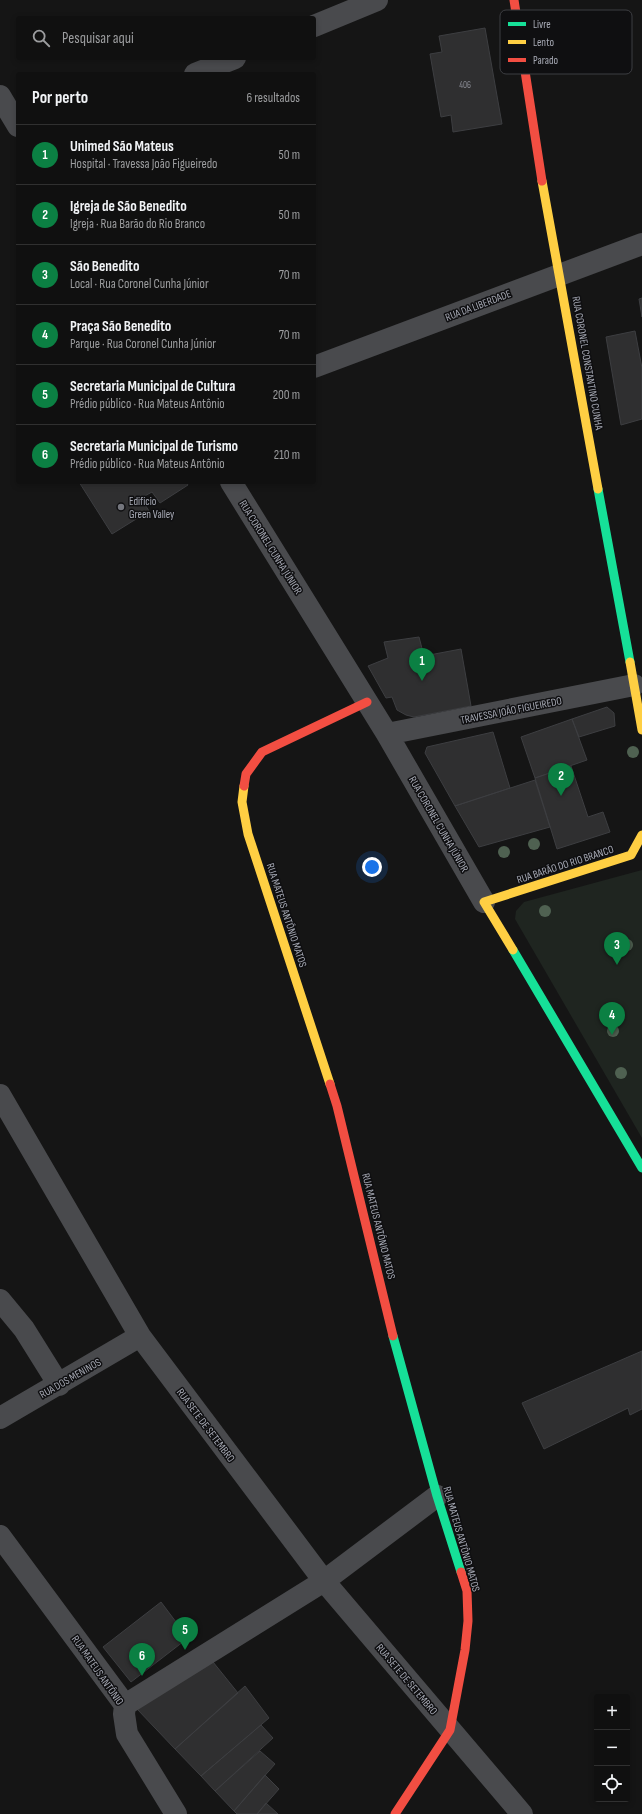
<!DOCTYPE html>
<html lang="pt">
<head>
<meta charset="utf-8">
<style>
	:root { --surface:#101010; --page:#191919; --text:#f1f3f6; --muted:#9c9d9f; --line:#303030; --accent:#0b8043 }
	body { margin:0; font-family:"Sofia Sans Condensed",sans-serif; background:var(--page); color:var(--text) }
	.controls { position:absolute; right:12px; bottom:12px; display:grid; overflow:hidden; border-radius:4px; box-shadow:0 2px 6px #0003 }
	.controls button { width:36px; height:36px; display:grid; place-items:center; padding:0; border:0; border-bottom:1px solid var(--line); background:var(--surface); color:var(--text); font:20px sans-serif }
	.you { position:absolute; left:372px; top:867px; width:14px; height:14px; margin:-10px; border:3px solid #fff; border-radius:50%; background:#1a73e8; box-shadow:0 0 0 6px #1a73e833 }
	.badge { display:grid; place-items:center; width:26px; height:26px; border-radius:50%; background:var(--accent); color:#fff; font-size:13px; font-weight:700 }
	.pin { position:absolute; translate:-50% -33px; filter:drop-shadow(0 1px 2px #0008) }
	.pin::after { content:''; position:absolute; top:21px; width:14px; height:12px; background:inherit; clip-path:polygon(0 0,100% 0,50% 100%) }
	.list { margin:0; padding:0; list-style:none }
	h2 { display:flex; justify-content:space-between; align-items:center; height:52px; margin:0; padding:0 16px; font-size:17px }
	h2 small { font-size:13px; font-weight:400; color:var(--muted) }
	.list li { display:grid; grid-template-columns:26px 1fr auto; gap:12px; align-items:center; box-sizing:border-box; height:60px; padding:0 16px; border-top:1px solid var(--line) }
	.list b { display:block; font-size:15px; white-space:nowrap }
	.list p { margin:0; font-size:13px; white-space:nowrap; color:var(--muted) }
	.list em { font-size:13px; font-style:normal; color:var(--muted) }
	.icon { flex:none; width:22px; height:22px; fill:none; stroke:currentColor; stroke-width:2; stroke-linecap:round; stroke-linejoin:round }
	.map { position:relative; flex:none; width:642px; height:1814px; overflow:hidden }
	.search { position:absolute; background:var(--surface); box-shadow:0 2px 6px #0003; left:16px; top:16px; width:300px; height:44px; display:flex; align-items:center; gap:10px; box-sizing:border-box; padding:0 14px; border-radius:4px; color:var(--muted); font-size:15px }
	.panel { position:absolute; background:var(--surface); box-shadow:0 2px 6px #0003; left:16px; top:72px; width:300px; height:412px; border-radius:4px }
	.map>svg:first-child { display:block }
	.green { fill:#1f2520 }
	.building { fill:#2f2f30; stroke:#3d3e41 }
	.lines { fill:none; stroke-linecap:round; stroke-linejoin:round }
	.street { stroke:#494a4d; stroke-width:22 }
	.fast { stroke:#16e098; stroke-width:9 }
	.slow { stroke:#ffcf43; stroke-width:9 }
	.jam { stroke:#f24e42; stroke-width:9 }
	.tree { fill:#4f6151 }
	.poi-dot { fill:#74767d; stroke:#0f0f11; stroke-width:1.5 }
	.labels { text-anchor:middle; stroke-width:3; stroke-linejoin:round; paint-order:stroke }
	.number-label { font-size:9px; fill:#898b94 }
	.street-label { font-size:11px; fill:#a7aab5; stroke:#0f0f11 }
	.poi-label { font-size:11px; fill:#a7aab5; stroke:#0f0f11; text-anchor:start }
	.key { fill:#0f0f11; stroke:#3d3e42; stroke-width:1 }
	.key-label { font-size:11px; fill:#a7aab5 }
</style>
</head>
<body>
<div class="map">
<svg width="642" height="1814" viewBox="0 0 642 1814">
	<rect width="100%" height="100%" fill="#151515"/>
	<path class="green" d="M642 870V1138L515 919 516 911 524 902Z"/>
	<path class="building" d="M485 28 502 124 453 132 451 115 441 117 430 54 442 52 439 36Z
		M642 298V317L639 299Z
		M635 331 642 368V419L621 425 606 337Z
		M79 482H186L188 485 160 503 152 492 141 498 149 511 112 534Z
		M419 637 424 656 461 649 471 706 414 717 406 715 397 710 392 697 386 698 368 666 388 658 384 642Z
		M607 707 614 713 615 726 579 737 572 719Z
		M572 719 587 760 535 778 521 737Z
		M493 732 510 788 455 806 425 753 427 747Z
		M571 766 588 817 603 812 610 832 557 849 535 778Z
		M535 780 550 827 479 847 455 806Z
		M642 1351V1409L630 1415 628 1408 544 1449 522 1403Z
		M161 1602 188 1638 131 1682 103 1647Z
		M209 1657 238 1693 175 1749 137 1709Z
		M245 1686 269 1718 201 1776 175 1749Z
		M261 1725 273 1738 215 1791 201 1776Z
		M260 1751 275 1764 234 1811 215 1791Z
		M265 1775 279 1789 257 1814H237L234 1811Z
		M266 1803 278 1814H257Z"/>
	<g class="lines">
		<path class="street" d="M314 26 377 0
			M195 74 235 58
			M0 96 18 126
			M314 367 642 244
			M231 482 387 734 484 902
			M387 734 634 685
			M0 1095 140 1336 324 1581 522 1814
			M0 1300 24 1329 59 1385
			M0 1418 140 1336
			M0 1536 125 1705 124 1714 127 1734 176 1814
			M125 1705 324 1581 437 1496"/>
		<path class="fast" d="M598 489 630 662
			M513 950 642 1168
			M393 1336 437 1496 461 1572"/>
		<path class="slow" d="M542 181 598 489
			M630 662 642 730
			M244 786 242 802 248 834 330 1084
			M513 950 484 902 631 855 642 835"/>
		<path class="jam" d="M514 0 542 181
			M244 786 246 774 262 752 367 702
			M330 1084 337 1106 393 1336
			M395 1814 450 1730 465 1650 468 1621 467 1591 461 1572"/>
	</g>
	<g class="tree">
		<circle cx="633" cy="752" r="6"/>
		<circle cx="534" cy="844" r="6"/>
		<circle cx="504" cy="852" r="6"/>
		<circle cx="545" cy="911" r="6"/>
		<circle cx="627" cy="945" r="6"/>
		<circle cx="613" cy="1031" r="6"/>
		<circle cx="621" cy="1073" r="6"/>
	</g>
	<circle class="poi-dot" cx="121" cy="507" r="4"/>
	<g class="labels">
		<g class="number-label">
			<text x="465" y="88">406</text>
		</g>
		<g class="street-label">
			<text transform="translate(478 305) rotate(-21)" y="4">RUA DA LIBERDADE</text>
			<text transform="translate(588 363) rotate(80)" y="4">RUA CORONEL CONSTANTINO CUNHA</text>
			<text transform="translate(271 547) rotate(58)" y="4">RUA CORONEL CUNHA JÚNIOR</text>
			<text transform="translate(511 710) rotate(-11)" y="4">TRAVESSA JOÃO FIGUEIREDO</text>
			<text transform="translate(439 824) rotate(60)" y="4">RUA CORONEL CUNHA JÚNIOR</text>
			<text transform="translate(565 864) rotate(-18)" y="4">RUA BARÃO DO RIO BRANCO</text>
			<text transform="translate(287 915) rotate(72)" y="4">RUA MATEUS ANTÔNIO MATOS</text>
			<text transform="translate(379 1226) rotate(76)" y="4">RUA MATEUS ANTÔNIO MATOS</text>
			<text transform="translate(70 1378) rotate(-30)" y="4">RUA DOS MENINOS</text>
			<text transform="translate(206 1425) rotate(53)" y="4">RUA SETE DE SETEMBRO</text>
			<text transform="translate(462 1539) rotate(74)" y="4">RUA MATEUS ANTÔNIO MATOS</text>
			<text transform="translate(98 1670) rotate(55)" y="4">RUA MATEUS ANTÔNIO</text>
			<text transform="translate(407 1679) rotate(50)" y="4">RUA SETE DE SETEMBRO</text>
		</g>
		<g class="poi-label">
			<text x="129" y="505">Edifício<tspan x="129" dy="13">Green Valley</tspan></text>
		</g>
	</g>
	<rect x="500" y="10" width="132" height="64" rx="6" class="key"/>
	<rect x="508" y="22" width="18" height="4" fill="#16e098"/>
	<rect x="508" y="40" width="18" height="4" fill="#ffcf43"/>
	<rect x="508" y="58" width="18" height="4" fill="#f24e42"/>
	<g class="key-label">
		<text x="533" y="28">Livre</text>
		<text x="533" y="46">Lento</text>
		<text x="533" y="64">Parado</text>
	</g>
</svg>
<div class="controls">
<button>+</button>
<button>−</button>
<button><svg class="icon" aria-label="locate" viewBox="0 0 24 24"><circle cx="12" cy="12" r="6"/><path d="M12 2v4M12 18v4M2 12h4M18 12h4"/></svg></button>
</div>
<div class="you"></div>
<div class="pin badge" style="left:422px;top:681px">1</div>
<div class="pin badge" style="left:561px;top:796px">2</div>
<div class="pin badge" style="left:617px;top:965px">3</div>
<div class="pin badge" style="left:612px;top:1035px">4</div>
<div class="pin badge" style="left:185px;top:1650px">5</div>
<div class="pin badge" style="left:142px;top:1676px">6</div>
<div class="search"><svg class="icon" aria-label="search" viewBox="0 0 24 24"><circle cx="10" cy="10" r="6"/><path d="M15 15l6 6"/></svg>Pesquisar aqui</div>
<section class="panel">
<h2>Por perto<small>6 resultados</small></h2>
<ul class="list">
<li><span class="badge">1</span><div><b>Unimed São Mateus</b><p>Hospital · Travessa João Figueiredo</p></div><em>50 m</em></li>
<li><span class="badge">2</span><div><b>Igreja de São Benedito</b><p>Igreja · Rua Barão do Rio Branco</p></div><em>50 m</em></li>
<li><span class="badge">3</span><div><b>São Benedito</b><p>Local · Rua Coronel Cunha Júnior</p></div><em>70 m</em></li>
<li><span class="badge">4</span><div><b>Praça São Benedito</b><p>Parque · Rua Coronel Cunha Júnior</p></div><em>70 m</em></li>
<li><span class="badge">5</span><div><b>Secretaria Municipal de Cultura</b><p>Prédio público · Rua Mateus Antônio</p></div><em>200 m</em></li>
<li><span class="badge">6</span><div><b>Secretaria Municipal de Turismo</b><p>Prédio público · Rua Mateus Antônio</p></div><em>210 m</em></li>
</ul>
</section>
</div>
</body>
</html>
